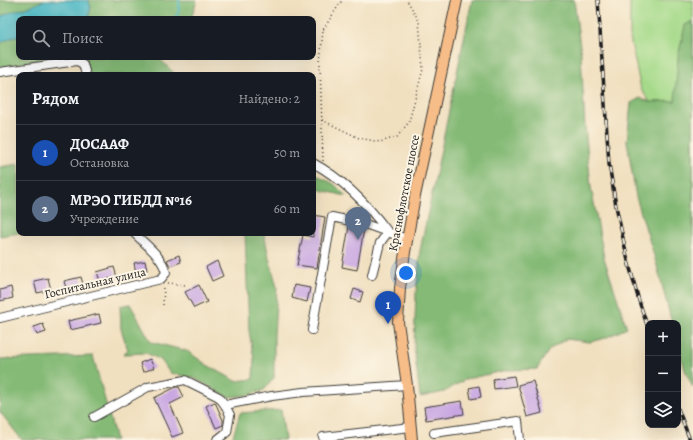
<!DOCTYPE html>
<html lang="ru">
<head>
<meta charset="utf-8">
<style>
	:root { --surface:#171b24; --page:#20242c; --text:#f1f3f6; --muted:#9ea1a6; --line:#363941; --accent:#d1495b }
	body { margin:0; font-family:Alegreya,serif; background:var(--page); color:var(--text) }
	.controls { position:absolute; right:12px; bottom:12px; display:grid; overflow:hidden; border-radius:8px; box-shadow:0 4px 16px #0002 }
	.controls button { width:36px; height:36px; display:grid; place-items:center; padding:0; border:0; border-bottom:1px solid var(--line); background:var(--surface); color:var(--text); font:20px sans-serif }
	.you { position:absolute; left:406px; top:273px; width:14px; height:14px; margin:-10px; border:3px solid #fff; border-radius:50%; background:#1a73e8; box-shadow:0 0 0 6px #1a73e833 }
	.badge { display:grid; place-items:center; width:26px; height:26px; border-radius:50%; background:var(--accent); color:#fff; font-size:13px; font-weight:700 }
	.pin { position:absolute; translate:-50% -33px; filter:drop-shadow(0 1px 2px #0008) }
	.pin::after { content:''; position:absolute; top:21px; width:14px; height:12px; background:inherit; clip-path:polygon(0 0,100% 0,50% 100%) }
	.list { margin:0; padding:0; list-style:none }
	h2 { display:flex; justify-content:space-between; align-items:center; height:52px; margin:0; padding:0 16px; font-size:17px }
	h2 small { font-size:13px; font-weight:400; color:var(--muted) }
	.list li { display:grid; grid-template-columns:26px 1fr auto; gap:12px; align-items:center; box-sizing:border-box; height:56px; padding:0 16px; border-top:1px solid var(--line) }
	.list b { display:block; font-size:15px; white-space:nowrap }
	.list p { margin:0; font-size:13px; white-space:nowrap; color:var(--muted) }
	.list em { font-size:13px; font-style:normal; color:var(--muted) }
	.icon { flex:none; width:22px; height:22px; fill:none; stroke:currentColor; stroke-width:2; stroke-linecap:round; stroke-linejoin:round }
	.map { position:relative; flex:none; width:693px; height:440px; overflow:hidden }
	.search { position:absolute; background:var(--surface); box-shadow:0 4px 16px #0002; left:16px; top:16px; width:300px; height:44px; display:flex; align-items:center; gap:10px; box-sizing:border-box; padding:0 14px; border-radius:8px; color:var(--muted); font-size:15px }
	.panel { position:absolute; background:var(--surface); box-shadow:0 4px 16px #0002; left:16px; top:72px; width:300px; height:164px; border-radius:8px }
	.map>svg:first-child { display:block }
	.green { fill:#a6da8a; stroke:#617b53 }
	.forest { fill:#84ba76; stroke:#506b49 }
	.water { fill:#4ab7c4; stroke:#336a70 }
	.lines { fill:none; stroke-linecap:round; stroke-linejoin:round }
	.stream { stroke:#4ab7c4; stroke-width:2 }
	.building { fill:#c8a6e2 }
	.minor-casing { stroke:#3c3935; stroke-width:10 }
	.major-casing { stroke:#3c3935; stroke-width:12 }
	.path { stroke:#3c3935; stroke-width:1.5; stroke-dasharray:1 3; stroke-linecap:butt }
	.minor { stroke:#fff; stroke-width:8 }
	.major { stroke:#f7bd88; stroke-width:10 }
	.rail-casing { stroke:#1c1c1c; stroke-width:3.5 }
	.rail { stroke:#fcf5e5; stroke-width:2; stroke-dasharray:6; stroke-linecap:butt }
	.labels { text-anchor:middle; stroke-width:4; stroke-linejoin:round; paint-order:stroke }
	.street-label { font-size:12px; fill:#1c1c1c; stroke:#fcf5e5 }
</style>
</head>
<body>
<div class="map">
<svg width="693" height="440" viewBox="0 0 693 440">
	<rect width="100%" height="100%" fill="#fcf5e5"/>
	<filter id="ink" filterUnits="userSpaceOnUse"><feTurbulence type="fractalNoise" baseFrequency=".025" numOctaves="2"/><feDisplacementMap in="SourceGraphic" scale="8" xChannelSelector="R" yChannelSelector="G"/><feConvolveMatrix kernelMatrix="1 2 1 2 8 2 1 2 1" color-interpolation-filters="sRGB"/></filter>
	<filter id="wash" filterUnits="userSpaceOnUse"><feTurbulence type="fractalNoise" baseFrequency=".012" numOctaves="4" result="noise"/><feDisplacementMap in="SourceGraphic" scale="16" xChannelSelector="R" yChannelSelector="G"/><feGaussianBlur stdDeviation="0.9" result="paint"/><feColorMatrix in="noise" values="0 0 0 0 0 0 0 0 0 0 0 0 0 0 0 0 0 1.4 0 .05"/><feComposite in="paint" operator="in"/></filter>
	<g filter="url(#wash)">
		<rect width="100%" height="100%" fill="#f1e0c0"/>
		<path class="green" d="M630 0H693V228L650 102 641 89 630 38Z"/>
		<path class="forest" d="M0 0H44L34 6 0 17Z
			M88 0H197L191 19H88L91 7Z
			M472 0H574L581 54 585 127 591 187 604 258 627 328 605 338 590 342 566 339 549 350 537 369 508 370 466 379 444 392 420 397 414 347 416 294 420 251Z
			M693 21V388L685 370 678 345V323H672L656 262 636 197 627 141 631 103 640 98 650 102 675 101 678 57 685 25Z
			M19 35V57H64L0 67V44L4 41Z
			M81 57H158L176 75H88L86 63Z
			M19 164V233L0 236V167Z
			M313 173 334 184 346 196 313 188Z
			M245 233H264L269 258 277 287 274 335V378L264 390 249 395 228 397 194 378 170 373 161 360 146 353 123 354 128 350 121 329 120 306 130 304 151 342 187 351 207 365 236 381 253 379 254 359 249 331Z
			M93 356 116 440H22L0 412V359Z
			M281 410 285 440H232L240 413Z"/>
		<path class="water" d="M44 0H88L91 7 88 19H19V35L4 41 0 44V17C14 9 30 9 44 0Z"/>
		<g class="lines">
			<path class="stream" d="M174 19C179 14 180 7 179 0"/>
		</g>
		<g id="blocks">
			<path class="building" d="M313 215 325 217 317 268 297 265 303 235 313 237Z
				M349 226 364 229 357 270 342 267Z
				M179 255 181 262 170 266 167 260Z
				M145 261 147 271 136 273 134 263Z
				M217 261 223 276 212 281 206 267Z
				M114 267 117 277 100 281 97 272Z
				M81 277 83 284 66 288 64 281Z
				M48 278 51 290 37 293 34 281Z
				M199 285 207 302 194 308 185 292Z
				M294 285 310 288 307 302 292 298Z
				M11 287 13 298 0 301V290Z
				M354 289 363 292 360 302 351 299Z
				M99 314 101 323 70 330 68 321Z
				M43 324 46 332 37 335 34 327Z
				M150 359 154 368 143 372 140 363Z
				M514 376 516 386 494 389 493 379Z
				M533 381 542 413 527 417 518 385Z
				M479 386 481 397 471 399 469 388Z
				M176 387H179L184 397 170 404 183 433 172 437 154 398Z
				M462 401 464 414 426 420 424 407Z
				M215 402 223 420V425L216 428 206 406Z"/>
		</g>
	</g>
	<g filter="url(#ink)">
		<use href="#blocks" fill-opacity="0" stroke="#3c3935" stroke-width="1"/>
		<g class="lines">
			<g class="minor-casing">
				<path id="minor" d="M0 72 77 61 83 64 86 75
					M313 163C343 179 368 205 388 232
					M372 275 380 243 388 232
					M0 318 161 279 166 273C163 257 146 245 134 233
					M312 330 332 217 365 224 407 239
					M225 405 272 396 303 392 407 385
					M94 417 148 387 185 380 219 397 225 405 230 415 227 432 217 440
					M434 433 518 421 520 440
					M323 437 411 427"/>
			</g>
			<g class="major-casing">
				<path id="major" d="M412 440 407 385 398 322 400 288 405 252 415 196 457 0"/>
			</g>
			<path class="path" d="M322 120 359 138 380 142 397 137 409 122 423 69 419 21 407 0
				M323 161 320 63 323 30 340 3 343 0
				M168 283 185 285
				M163 305 164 286"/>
			<use href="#minor" class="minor"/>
			<use href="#major" class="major"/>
			<g class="rail-casing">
				<path id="rail" d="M598 0 609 164 616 206 628 261 639 301 648 328
					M678 409 690 440"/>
			</g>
			<use href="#rail" class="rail"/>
		</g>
	</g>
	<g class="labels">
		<g class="street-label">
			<text transform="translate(404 193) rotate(-79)" y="4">Краснофлотское шоссе</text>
			<text transform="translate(95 283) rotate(-13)" y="4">Госпитальная улица</text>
		</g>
	</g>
</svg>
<div class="controls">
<button>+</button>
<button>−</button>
<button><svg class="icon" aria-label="layers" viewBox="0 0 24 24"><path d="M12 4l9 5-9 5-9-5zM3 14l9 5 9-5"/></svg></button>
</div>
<div class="you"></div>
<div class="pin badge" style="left:388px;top:324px;background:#1a4fb4">1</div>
<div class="pin badge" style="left:358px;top:240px;background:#5c6f8a">2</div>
<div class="search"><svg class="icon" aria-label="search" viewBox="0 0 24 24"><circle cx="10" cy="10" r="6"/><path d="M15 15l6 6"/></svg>Поиск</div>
<section class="panel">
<h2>Рядом<small>Найдено: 2</small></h2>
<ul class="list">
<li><span class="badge" style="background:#1a4fb4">1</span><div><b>ДОСААФ</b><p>Остановка</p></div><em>50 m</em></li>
<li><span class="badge" style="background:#5c6f8a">2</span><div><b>МРЭО ГИБДД №16</b><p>Учреждение</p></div><em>60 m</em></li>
</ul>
</section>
</div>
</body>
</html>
